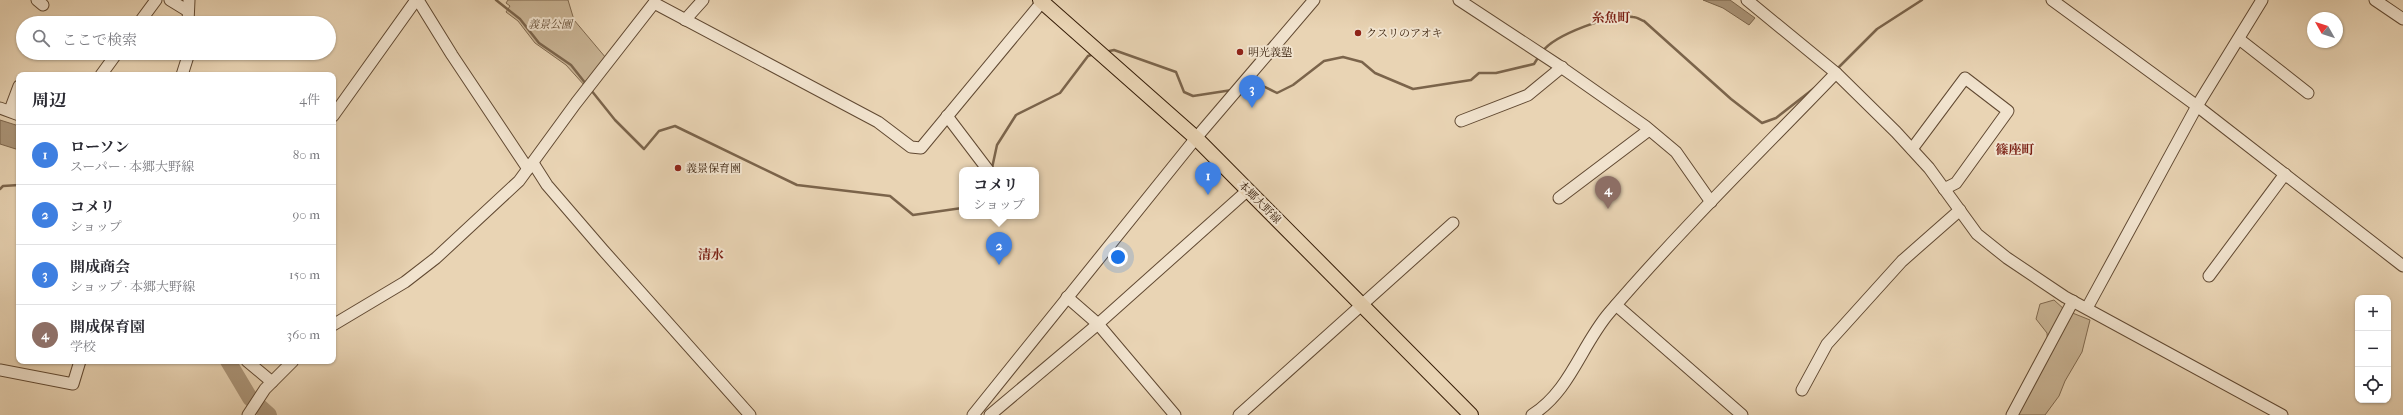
<!DOCTYPE html>
<html lang="ja">
<meta charset="utf-8">
<style>
:root{--surface:#fff;--page:#f2f2f3;--text:#2b2b33;--muted:#7c7c81;--line:#e1e1e2;--accent:#b45309}
body{margin:0;font-family:"IM FELL French Canon","Noto Serif JP",serif;background:var(--page);color:var(--text)}
.controls{position:absolute;right:12px;bottom:12px;display:grid;overflow:hidden;border-radius:8px;box-shadow:0 1px 3px #0004}
.controls button{width:36px;height:36px;display:grid;place-items:center;padding:0;border:0;border-bottom:1px solid var(--line);background:var(--surface);color:var(--text);font:20px sans-serif}
.compass{position:absolute;left:2307px;top:12px;width:36px;height:36px;border-radius:50%;background:var(--surface);box-shadow:0 1px 3px #0004;rotate:309deg}
.you{position:absolute;left:1118px;top:257px;width:14px;height:14px;margin:-10px;border:3px solid #fff;border-radius:50%;background:#1a73e8;box-shadow:0 0 0 6px #1a73e833}
.badge{display:grid;place-items:center;width:26px;height:26px;border-radius:50%;background:var(--accent);color:#fff;font-size:13px;font-weight:700}
.pin{position:absolute;translate:-50% -33px;filter:drop-shadow(0 1px 2px #0008)}
.pin::after{content:'';position:absolute;top:21px;width:14px;height:12px;background:inherit;clip-path:polygon(0 0,100% 0,50% 100%)}
.popup{position:absolute;left:959px;top:167px;width:80px;height:52px;box-sizing:border-box;display:grid;place-content:center;border-radius:8px;background:var(--surface);filter:drop-shadow(0 1px 3px #0005);font-size:13px;white-space:nowrap;color:var(--muted)}
.popup b{font-size:15px;color:var(--text)}
.popup::after{content:'';position:absolute;left:50%;top:100%;margin-left:-8px;border:8px solid transparent;border-top-color:var(--surface)}
.list{margin:0;padding:0;list-style:none}
h2{display:flex;justify-content:space-between;align-items:center;height:52px;margin:0;padding:0 16px;font-size:17px}
h2 small{font-size:13px;font-weight:400;color:var(--muted)}
.list li{display:grid;grid-template-columns:26px 1fr auto;gap:12px;align-items:center;box-sizing:border-box;height:60px;padding:0 16px;border-top:1px solid var(--line)}
.list b{display:block;font-size:15px;white-space:nowrap}
.list p{margin:0;font-size:13px;white-space:nowrap;color:var(--muted)}
.list em{font-size:13px;font-style:normal;color:var(--muted)}
.icon{flex:none;width:22px;height:22px;fill:none;stroke:currentColor;stroke-width:2;stroke-linecap:round;stroke-linejoin:round}
.map{position:relative;flex:none;width:2403px;height:415px;overflow:hidden}
.search{position:absolute;background:var(--surface);box-shadow:0 1px 3px #0004;left:16px;top:16px;width:320px;height:44px;display:flex;align-items:center;gap:10px;box-sizing:border-box;padding:0 14px;border-radius:22px;color:var(--muted);font-size:15px}
.panel{position:absolute;background:var(--surface);box-shadow:0 1px 3px #0004;left:16px;top:72px;width:320px;height:292px;border-radius:8px}
.map>svg:first-child{display:block}
.green{fill:#cab596;stroke:#7f684e}
.water{fill:#ab9579;stroke:#7b644b}
.lines{fill:none;stroke-linecap:round;stroke-linejoin:round}
.stream{stroke:#7b644b;stroke-width:2.5}
.river{stroke:#ab9579;stroke-width:16}
.minor-casing{stroke:#614932;stroke-width:13}
.major-casing{stroke:#341b06;stroke-width:16}
.minor{stroke:#f1e3ce;stroke-width:11}
.major{stroke:#e9d4b4;stroke-width:14}
.poi-dot{fill:#8f2418;stroke:#f1e3ce;stroke-width:1.5}
.labels{text-anchor:middle;stroke-width:4;stroke-linejoin:round;paint-order:stroke}
.park-label{font-size:11px;font-style:italic;fill:#614931;stroke:#f1e3ce}
.poi-label{font-size:11px;fill:#341b06;stroke:#f1e3ce;text-anchor:start}
.street-label{font-size:11px;fill:#341b06;stroke:#f1e3ce}
.quarter-label{font-size:13px;font-weight:bold;fill:#7a1f14;stroke:#f1e3ce}
</style>
<div class="map">
<svg width="2403" height="415" viewBox="0 0 2403 415">
<rect width="100%" height="100%" fill="#e9d4b4"/>
<filter id="stains"><feTurbulence type="fractalNoise" baseFrequency=".005" numOctaves="4"/><feColorMatrix values="0 0 0 0 .2 0 0 0 0 .09 0 0 0 0 .02 0 0 0 .5 -.17"/></filter>
<radialGradient id="worn" r=".72"><stop offset=".6" stop-color="#630" stop-opacity="0"/><stop offset="1" stop-color="#630" stop-opacity=".3"/></radialGradient>
<g class="green">
<path d="M508,0H568L574,20L606,58L585,86L566,65L535,43L518,21L506,12L510,6L506,3Z"/>
<path d="M2054,300L2065,310L2090,320L2082,352L2065,381L2059,396L2045,415H2012L2048,347L2047,333L2036,319L2040,304Z"/>
</g>
<g class="water">
<path d="M1703,0H1730L1755,18L1749,25L1723,8Z"/>
<path d="M0,120L19,126V150L0,144Z"/>
</g>
<g class="lines">
<g class="stream">
<path d="M496,0L520,19L539,43L571,65L586,84"/>
<path d="M1105,52L1114,50L1176,72L1184,92L1193,96L1232,90"/>
<path d="M1542,52C1554,35 1612,13 1633,17C1637,17 1641,20 1644,21L1731,99L1762,123L1776,118L1817,86"/>
<path d="M1836,70L1877,29L1922,0"/>
<path d="M1244,88L1261,85L1277,93L1293,85L1324,61L1343,57L1362,62L1375,73L1413,89L1471,80L1479,73H1496L1534,64L1539,56"/>
<path d="M591,90L615,120L644,149L659,131L675,126L797,185L890,196L913,215L962,208"/>
<path d="M992,168L997,145L1016,115L1060,93L1088,56L1094,54"/>
<path d="M0,189L3,186L19,185"/>
</g>
<path class="river" d="M228,361L250,398L269,415"/>
<g class="minor-casing">
<g id="minor">
<path d="M37,0L43,5"/>
<path d="M170,0L188,11"/>
<path d="M418,0L452,55L528,169"/>
<path d="M1459,0L1558,65L1645,126L1676,152L1711,202"/>
<path d="M1747,0L1836,73L1896,132L1929,168L1977,234L2007,258L2065,297L2282,415"/>
<path d="M2052,0L2197,106L2403,266"/>
<path d="M2375,0L2403,19"/>
<path d="M685,20L703,0"/>
<path d="M139,23L156,0"/>
<path d="M188,23L189,0"/>
<path d="M2239,39L2308,93"/>
<path d="M101,75L117,53"/>
<path d="M182,75L189,53"/>
<path d="M0,108L19,115"/>
<path d="M10,110L19,86"/>
<path d="M333,116L416,0"/>
<path d="M947,116L988,170"/>
<path d="M1461,121L1528,95L1562,67"/>
<path d="M1912,149L1965,78L2008,111L1956,183L1944,189"/>
<path d="M533,163L547,185L603,250L750,415"/>
<path d="M1559,198L1649,130"/>
<path d="M2209,276L2285,174"/>
<path d="M1067,297L1098,324L1175,415"/>
<path d="M1616,305L1742,415"/>
<path d="M2087,308L2197,106L2262,0"/>
<path d="M333,325L405,282L436,258L519,181L576,103L654,3L878,122L911,147L921,148L1042,2"/>
<path d="M247,361L272,382"/>
<path d="M0,370L73,384L80,361"/>
<path d="M1802,390L1827,344L1902,261L1960,210"/>
<path d="M248,415L265,389L293,361"/>
<path d="M973,415L1196,138L1314,0"/>
<path d="M990,415L1098,324L1248,190"/>
<path d="M1239,415L1453,223"/>
<path d="M1532,415C1570,391 1581,346 1609,313C1681,229 1760,152 1836,73"/>
<path d="M2012,415L2073,301"/>
</g>
</g>
<g class="major-casing">
<path id="major" d="M1040,0L1196,138L1471,415"/>
</g>
<use href="#minor" class="minor"/>
<use href="#major" class="major"/>
</g>
<g class="poi-dot">
<circle cx="1358" cy="33" r="4"/>
<circle cx="1240" cy="52" r="4"/>
<circle cx="678" cy="168" r="4"/>
</g>
<g class="labels">
<g class="park-label">
<text x="550" y="28">義景公園</text>
</g>
<g class="poi-label">
<text x="1366" y="37">クスリのアオキ</text>
<text x="1248" y="56">明光義塾</text>
<text x="686" y="172">義景保育園</text>
</g>
<g class="street-label">
<text transform="translate(1260 202) rotate(45)" y="4">本郷大野線</text>
</g>
<g class="quarter-label">
<text x="1611" y="22">糸魚町</text>
<text x="2015" y="154">篠座町</text>
<text x="711" y="259">清水</text>
</g>
</g>
<rect width="100%" height="100%" filter="url(#stains)"/>
<rect width="100%" height="100%" fill="url(#worn)"/>
</svg>
<div class="controls">
<button>+</button>
<button>−</button>
<button><svg class="icon" aria-label="locate" viewBox="0 0 24 24"><circle cx="12" cy="12" r="6"/><path d="M12 2v4M12 18v4M2 12h4M18 12h4"/></svg></button>
</div>
<svg class="compass" viewBox="-18 -18 36 36"><path d="M0-13l5 13h-10z" fill="#e53935"/><path d="M0 13l5-13h-10z" fill="#7c7c81"/></svg>
<div class="you"></div>
<div class="pin badge" style="left:1208px;top:195px;background:#3f7fe0">1</div>
<div class="pin badge" style="left:999px;top:265px;background:#3f7fe0">2</div>
<div class="popup"><b>コメリ</b>ショップ</div>
<div class="pin badge" style="left:1252px;top:108px;background:#3f7fe0">3</div>
<div class="pin badge" style="left:1608px;top:209px;background:#8d6e63">4</div>
<div class="search"><svg class="icon" aria-label="search" viewBox="0 0 24 24"><circle cx="10" cy="10" r="6"/><path d="M15 15l6 6"/></svg>ここで検索</div>
<section class="panel">
<h2>周辺<small>4件</small></h2>
<ul class="list">
<li><span class="badge" style="background:#3f7fe0">1</span><div><b>ローソン</b><p>スーパー · 本郷大野線</p></div><em>80 m</em></li>
<li><span class="badge" style="background:#3f7fe0">2</span><div><b>コメリ</b><p>ショップ</p></div><em>90 m</em></li>
<li><span class="badge" style="background:#3f7fe0">3</span><div><b>開成商会</b><p>ショップ · 本郷大野線</p></div><em>150 m</em></li>
<li><span class="badge" style="background:#8d6e63">4</span><div><b>開成保育園</b><p>学校</p></div><em>360 m</em></li>
</ul>
</section>
</div>
